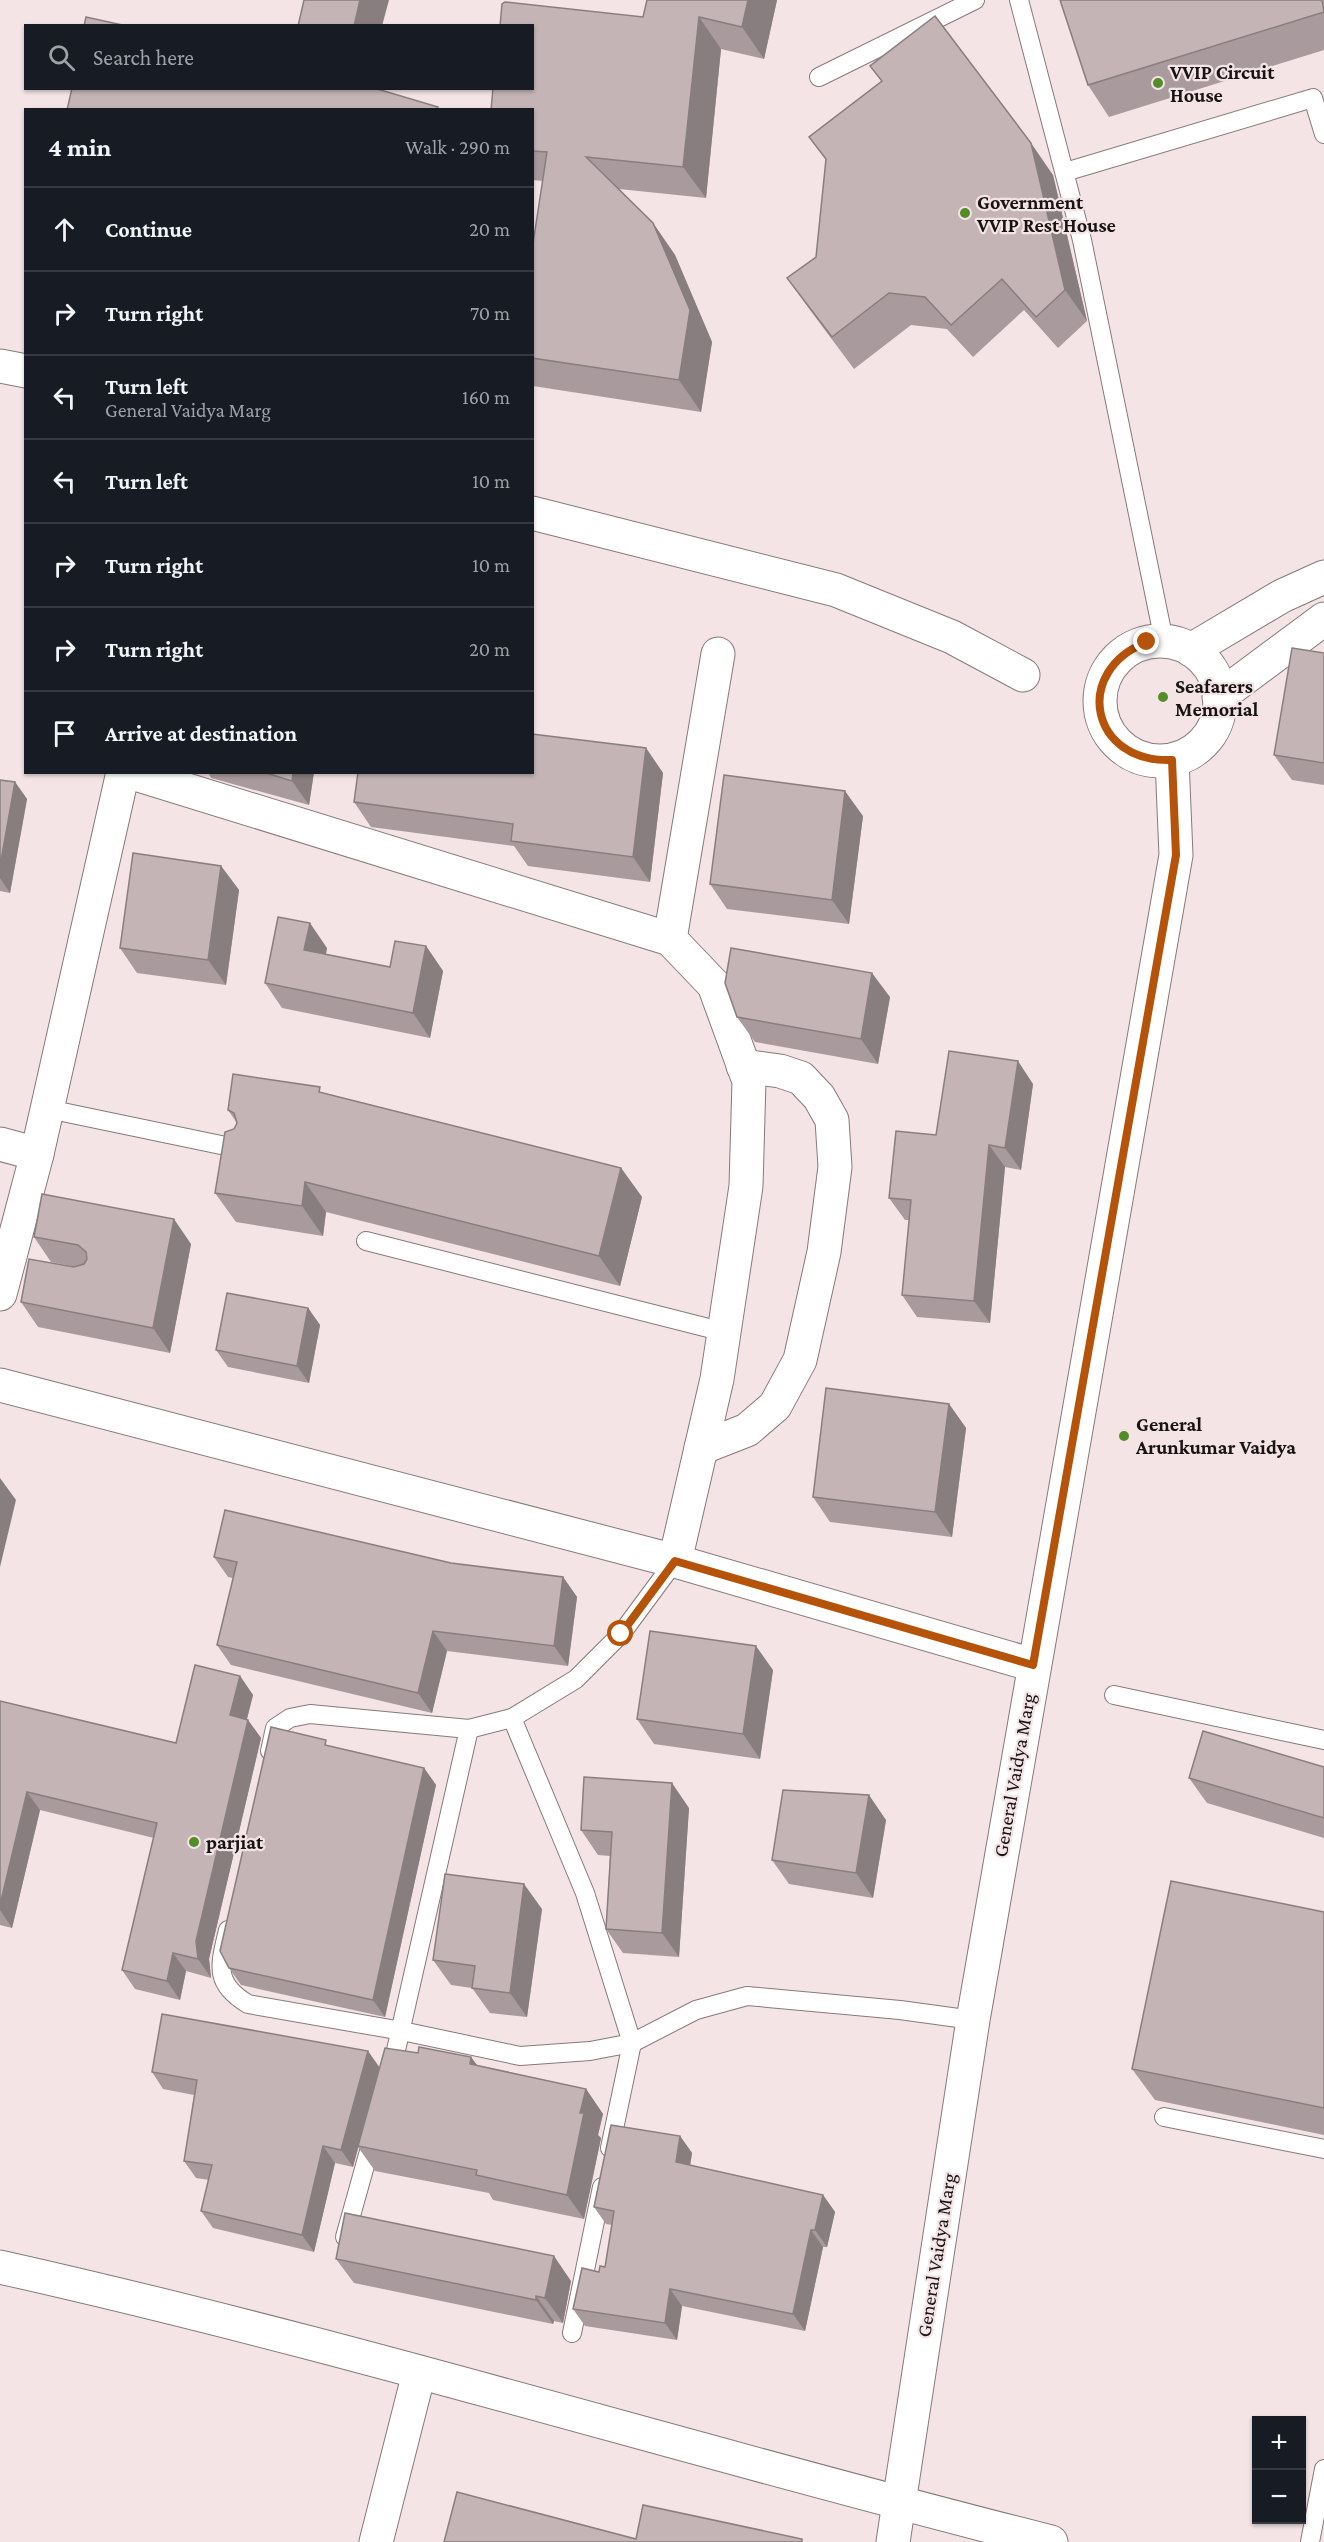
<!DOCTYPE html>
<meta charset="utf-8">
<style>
:root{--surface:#171b24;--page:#242831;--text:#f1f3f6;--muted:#9ea1a6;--line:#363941}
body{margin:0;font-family:"Crimson Pro",serif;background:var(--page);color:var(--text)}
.controls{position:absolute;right:18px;bottom:18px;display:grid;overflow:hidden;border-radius:0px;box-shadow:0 2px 4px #0004}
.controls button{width:54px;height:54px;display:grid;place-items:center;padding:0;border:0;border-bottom:2px solid var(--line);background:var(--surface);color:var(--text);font:30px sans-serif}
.stop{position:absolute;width:18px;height:18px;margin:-14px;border:4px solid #b45309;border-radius:50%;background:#fff}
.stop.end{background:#b45309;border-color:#fff;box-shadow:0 2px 6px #0008}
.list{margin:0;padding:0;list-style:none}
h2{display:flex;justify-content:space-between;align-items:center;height:78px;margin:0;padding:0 24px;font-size:26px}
h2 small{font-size:20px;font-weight:400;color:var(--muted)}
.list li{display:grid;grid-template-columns:39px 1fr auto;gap:18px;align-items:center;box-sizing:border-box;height:84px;padding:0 24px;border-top:2px solid var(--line)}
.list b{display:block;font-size:22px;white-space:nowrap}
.list p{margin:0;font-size:20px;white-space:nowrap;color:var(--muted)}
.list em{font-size:20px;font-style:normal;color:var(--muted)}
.icon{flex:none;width:33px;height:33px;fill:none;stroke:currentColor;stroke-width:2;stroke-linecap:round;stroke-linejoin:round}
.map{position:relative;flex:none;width:1324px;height:2542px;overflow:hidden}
.search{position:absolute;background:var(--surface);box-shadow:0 2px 4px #0004;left:24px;top:24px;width:510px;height:66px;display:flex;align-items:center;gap:15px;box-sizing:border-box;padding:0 21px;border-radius:0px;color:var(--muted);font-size:22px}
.panel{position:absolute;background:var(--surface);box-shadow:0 2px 4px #0004;left:24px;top:108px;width:510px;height:666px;border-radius:0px}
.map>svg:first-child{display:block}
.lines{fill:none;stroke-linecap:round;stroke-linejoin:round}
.service-casing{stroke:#88797b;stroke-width:20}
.minor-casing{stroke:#88797b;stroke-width:35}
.tertiary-casing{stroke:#88797b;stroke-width:35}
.service{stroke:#fff;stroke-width:18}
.minor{stroke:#fff;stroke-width:33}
.tertiary{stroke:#fff;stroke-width:33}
.wall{fill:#a99b9d}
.shaded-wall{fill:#897e7f}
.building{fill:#c4b4b6;stroke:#897e7f;stroke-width:1.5}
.route{stroke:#b45309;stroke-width:8}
.poi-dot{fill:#548c28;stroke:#f4e4e5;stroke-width:2}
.labels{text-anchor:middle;stroke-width:4.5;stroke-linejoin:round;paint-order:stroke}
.poi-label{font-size:20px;font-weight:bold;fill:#191414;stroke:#f4e4e5;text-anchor:start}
.street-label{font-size:20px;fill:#191414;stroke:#f4e4e5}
</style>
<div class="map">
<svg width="1324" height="2542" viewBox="0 0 1324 2542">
<rect width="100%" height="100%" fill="#f4e4e5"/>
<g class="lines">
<g class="service-casing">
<g id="service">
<path d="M1019,0L1082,240L1164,641"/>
<path d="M819,77L975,0"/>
<path d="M1065,172L1313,98L1324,134"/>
<path d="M48,1109L245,1150"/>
<path d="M366,1241L724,1332"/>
<path d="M1114,1695L1324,1740"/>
<path d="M512,1718L585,1893L632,2043L610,2148"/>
<path d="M270,1751L275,1728L290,1718L310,1714L469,1729L512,1718L576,1679L621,1634L675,1561"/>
<path d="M228,1930C220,1965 213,1983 248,2004L402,2031L520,2056L590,2051L632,2043L696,2010L747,1996L900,2010L973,2020"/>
<path d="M391,2072L469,1729"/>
<path d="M1164,2117L1324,2149"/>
<path d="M345,2237L373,2137"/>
<path d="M572,2333L602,2187"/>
<path d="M1310,2542L1324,2469"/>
</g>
</g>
<g class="minor-casing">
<g id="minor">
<path d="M0,366L26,371"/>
<path d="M532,513L836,590L952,637L1023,675"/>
<path d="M129,772L670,939L714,985L749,1081L746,1186L717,1379L675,1561"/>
<path d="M670,939L718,654"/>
<path d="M0,1144L37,1154"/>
<path d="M0,1294L37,1154L123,772"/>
<path d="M0,1385L675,1561L1033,1665"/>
<path d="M701,1448L747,1430L775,1406L800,1360L824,1252L835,1167L832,1120L819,1097L801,1078L780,1071L743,1066"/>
<path d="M0,2267C353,2346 700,2454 1051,2542"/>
<path d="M376,2542L419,2373"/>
</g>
</g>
<g class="tertiary-casing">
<g id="tertiary">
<circle cx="1160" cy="701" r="60"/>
<path d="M1191,650L1282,596L1324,577"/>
<path d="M1219,697L1324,619"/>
<path d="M893,2542L973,2020L1176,855L1172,760"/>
</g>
</g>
<use href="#service" class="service"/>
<use href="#minor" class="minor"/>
<use href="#tertiary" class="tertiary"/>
</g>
<g class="wall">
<path d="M647,0H777L764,59L721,49L706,198L619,189L653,223L675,255L712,342L701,412L533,386L532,385V250L543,181L532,180V110L643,17Z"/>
<path d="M1324,0V50L1109,117L1088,85Z"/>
<path d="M870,66L1053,175L1087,321L1058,348L1024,310L973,357L947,329L911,325L854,369L810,310L787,278L816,257L826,160L809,137L882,82Z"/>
<path d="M1324,653V785L1292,780L1274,755Z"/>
<path d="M646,748L663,773L650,882L528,866L514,846L371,827L354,802Z"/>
<path d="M208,772H314L309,805L211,778Z"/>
<path d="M0,780L15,782L27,799L10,893L0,891Z"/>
<path d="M863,816L849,924L727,909L710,884Z"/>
<path d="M221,866L239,890L226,985L137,973L120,948Z"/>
<path d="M426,946L443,971L430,1038L282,1008L265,983L327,948L326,954L390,967Z"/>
<path d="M890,997L878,1064L755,1042L737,1017Z"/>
<path d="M1033,1084L1021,1170L1005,1167L990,1323L917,1317L902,1295L909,1220H905L889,1198L936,1135Z"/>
<path d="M324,1093L621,1168L642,1197L620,1286L326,1212L323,1236L236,1222L215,1193L237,1123L228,1110Z"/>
<path d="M34,1237L191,1244L170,1353L38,1327L21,1302L77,1267L51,1262Z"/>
<path d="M308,1308L320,1325L309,1383L228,1367L216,1350Z"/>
<path d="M949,1404L966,1428L952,1537L830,1522L813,1497Z"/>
<path d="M214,1557L451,1563L563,1577L577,1597L568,1666L447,1651L432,1713L231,1665L217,1645L233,1578L228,1577Z"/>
<path d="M773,1670L760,1759L654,1744L637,1719Z"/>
<path d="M240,1676L253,1695L247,1719L261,1738L209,1959L211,1978L186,1971L180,2000L135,1989L122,1970L154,1838L40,1810L12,1928L0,1925V1701L176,1743Z"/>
<path d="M331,1746L424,1768L436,1785L385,2017L241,1985L229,1968Z"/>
<path d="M1324,1767V1838L1207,1803L1189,1778Z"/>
<path d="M689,1808L679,1957L623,1953L606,1929L610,1856L598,1855L581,1830Z"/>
<path d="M886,1820L873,1898L789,1884L772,1860Z"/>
<path d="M542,1909L527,2017L490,2013L472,1988L451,1985L433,1960Z"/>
<path d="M1324,1912V2135L1155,2100L1132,2069Z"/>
<path d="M418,2053L471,2057L477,2065L586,2089L603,2114L598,2135L601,2138L584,2219L493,2200L489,2193L375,2171L358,2147L353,2167L335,2163L314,2252L213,2228L201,2211L209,2180L196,2178L184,2161L194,2095L163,2089L152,2072L380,2067Z"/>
<path d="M680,2136L692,2153L690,2165L823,2195L835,2212L827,2247H823L805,2331L682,2306L677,2340L585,2326L573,2309L599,2272L605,2267L612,2225L606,2224L594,2207Z"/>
<path d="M336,2259L571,2281L563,2323L554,2321L553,2324L354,2283Z"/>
</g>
<g class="shaded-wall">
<path d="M360,0H389L382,26H354Z"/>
<path d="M748,0H777L764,59L742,27Z"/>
<path d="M699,17L721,49L706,198L683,167Z"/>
<path d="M1031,143L1053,175L1087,321L1065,290Z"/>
<path d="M653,223L675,255L712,342L701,412L679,380Z"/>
<path d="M646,748L663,773L650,882L633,857Z"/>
<path d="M293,772H314L309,805L292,781Z"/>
<path d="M15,782L27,799L10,893L0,878V866Z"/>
<path d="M845,791L863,816L849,924L832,900Z"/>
<path d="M221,866L239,890L226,985L208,960Z"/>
<path d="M310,923L327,948L322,975L304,950Z"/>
<path d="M426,946L443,971L430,1038L413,1013Z"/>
<path d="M872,973L890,997L878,1064L861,1039Z"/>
<path d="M1018,1061L1033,1084L1021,1170L1005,1148Z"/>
<path d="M989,1145L1005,1167L990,1323L974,1301Z"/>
<path d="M621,1168L642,1197L620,1286L599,1256Z"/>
<path d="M305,1182L326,1212L323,1236L302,1206Z"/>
<path d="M174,1219L191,1244L170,1353L153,1328Z"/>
<path d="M308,1308L320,1325L309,1383L297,1366Z"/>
<path d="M949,1404L966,1428L952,1537L935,1512Z"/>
<path d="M0,1478L16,1500L0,1567Z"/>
<path d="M563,1577L577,1597L568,1666L554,1646Z"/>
<path d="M433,1631L447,1651L432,1713L418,1693Z"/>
<path d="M756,1646L773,1670L760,1759L743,1734Z"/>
<path d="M240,1676L253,1695L243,1734L230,1715Z"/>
<path d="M248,1720L261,1738L209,1959L211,1978L198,1959L196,1941Z"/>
<path d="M424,1768L436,1785L385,2017L373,2000Z"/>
<path d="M672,1783L689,1808L679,1957L662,1933Z"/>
<path d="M27,1792L40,1810L12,1928L0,1910V1905Z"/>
<path d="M869,1795L886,1820L873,1898L856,1873Z"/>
<path d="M524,1884L542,1909L527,2017L510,1993Z"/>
<path d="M173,1953L186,1971L180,2000L167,1981Z"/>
<path d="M368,2051L380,2068L353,2167L341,2150Z"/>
<path d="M471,2057L489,2082L470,2064Z"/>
<path d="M586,2089L603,2114L598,2135L601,2138L584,2219L567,2195L580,2113Z"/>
<path d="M680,2136L692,2153L688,2179L676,2162Z"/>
<path d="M323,2146L335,2163L314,2252L302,2235Z"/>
<path d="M823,2195L835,2212L827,2247L815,2230Z"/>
<path d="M811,2230L823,2247L805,2331L793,2314Z"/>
<path d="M554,2256L571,2281L563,2323L545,2298Z"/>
<path d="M670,2289L682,2306L677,2340L665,2323Z"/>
<path d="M536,2296L554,2321L553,2324L536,2300Z"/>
</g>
<g class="building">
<path d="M304,0H360L354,26H298Z"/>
<path d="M647,0H748L742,27L699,17L683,167L586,157L653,223L690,310L679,380L532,358V250L547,152L532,151V110H491L493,88H532V26H500L502,4L505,2L643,17Z"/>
<path d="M1060,0H1322L1324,12L1088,85Z"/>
<path d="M935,16L1031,143L1065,290L1036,317L1002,279L951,325L925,297L889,293L832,337L787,278L816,257L826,159L809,137L882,81L870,66Z"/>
<path d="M86,17L127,26H84Z"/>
<path d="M72,88H374L438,107L437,110H67Z"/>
<path d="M1292,648L1324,653V763L1274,755Z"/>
<path d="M532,734L646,748L633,857L511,841L513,824L354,802L358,772H532Z"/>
<path d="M263,772H293L292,781Z"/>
<path d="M724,775L845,791L832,900L710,884Z"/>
<path d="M0,780L15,782L0,866Z"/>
<path d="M133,853L221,866L208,960L120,948Z"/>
<path d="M278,917L310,923L304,950L390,967L395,941L426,946L413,1013L265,983Z"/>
<path d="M731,948L872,973L861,1039L737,1017L725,983Z"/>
<path d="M949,1051L1018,1061L1005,1148L989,1145L974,1301L902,1295L911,1200L889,1198L896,1131L936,1135Z"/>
<path d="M233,1074L320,1087L319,1092L621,1168L599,1256L305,1182L302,1206L215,1193L225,1132L234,1129L237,1123L234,1113L228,1110Z"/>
<path d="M42,1194L174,1219L153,1328L21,1302L29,1259L74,1267L84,1264L87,1259L86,1252L78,1245L34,1237Z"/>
<path d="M227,1293L308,1308L297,1366L216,1350Z"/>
<path d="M826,1388L949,1404L935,1512L813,1497Z"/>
<path d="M225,1510L451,1563L563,1577L554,1646L433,1631L418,1693L217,1645L237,1562L214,1557Z"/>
<path d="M650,1631L756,1646L743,1734L637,1719Z"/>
<path d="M195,1665L240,1676L230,1715L248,1720L196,1941L198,1959L173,1953L167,1981L122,1970L157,1823L27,1792L0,1905V1701L176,1743Z"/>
<path d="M271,1727L326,1740L325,1745L424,1768L373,2000L229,1968L220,1951Z"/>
<path d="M1203,1731L1324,1767V1818L1189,1778Z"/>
<path d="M584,1777L672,1783L662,1933L606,1929L612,1832L581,1830Z"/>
<path d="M783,1790L869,1795L856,1873L772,1860Z"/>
<path d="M445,1874L524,1884L510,1993L472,1988L475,1966L433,1960Z"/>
<path d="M1171,1881L1324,1912V2108L1132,2069Z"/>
<path d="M162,2014L368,2051L341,2150L323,2146L302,2235L201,2211L212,2165L184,2161L197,2080L152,2072Z"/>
<path d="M419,2047L471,2057L470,2064L586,2089L580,2113H584L567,2195L476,2175L477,2170L358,2146L385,2048L418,2053Z"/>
<path d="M611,2125L680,2136L676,2162L823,2195L815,2230H811L793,2314L670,2289L665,2323L573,2309L582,2268L599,2272L600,2266L605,2267L614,2211L594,2207Z"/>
<path d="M345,2213L554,2256L545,2298L536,2296V2300L336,2259Z"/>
<path d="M457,2492L636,2539L643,2505L802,2539V2542H444Z"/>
</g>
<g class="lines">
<path class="route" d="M621,1634L675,1561L1033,1665L1176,855L1172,760C1090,763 1072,671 1147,642"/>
</g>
<g class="poi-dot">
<circle cx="1158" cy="83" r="6"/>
<circle cx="965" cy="213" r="6"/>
<circle cx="1163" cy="697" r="6"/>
<circle cx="1124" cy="1436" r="6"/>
<circle cx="194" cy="1842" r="6"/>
</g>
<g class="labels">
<g class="poi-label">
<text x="1170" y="79">VVIP Circuit<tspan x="1170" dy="23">House</tspan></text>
<text x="977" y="209">Government<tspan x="977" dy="23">VVIP Rest House</tspan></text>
<text x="1175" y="693">Seafarers<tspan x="1175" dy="23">Memorial</tspan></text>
<text x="1136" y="1431">General<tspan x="1136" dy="23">Arunkumar Vaidya</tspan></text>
<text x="206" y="1849">parjiat</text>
</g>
<g class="street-label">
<text transform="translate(1014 1775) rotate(-80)" y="7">General Vaidya Marg</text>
<text transform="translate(936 2255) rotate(-81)" y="7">General Vaidya Marg</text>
</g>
</g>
</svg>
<div class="controls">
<button>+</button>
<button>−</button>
</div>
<div class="stop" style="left:621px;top:1634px"></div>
<div class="stop end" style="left:1147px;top:642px"></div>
<div class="search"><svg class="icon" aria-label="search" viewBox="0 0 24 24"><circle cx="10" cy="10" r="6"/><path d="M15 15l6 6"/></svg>Search here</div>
<section class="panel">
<h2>4 min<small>Walk · 290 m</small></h2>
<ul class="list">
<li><svg class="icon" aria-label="ahead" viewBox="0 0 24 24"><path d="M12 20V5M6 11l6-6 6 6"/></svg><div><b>Continue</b></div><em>20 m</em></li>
<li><svg class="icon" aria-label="right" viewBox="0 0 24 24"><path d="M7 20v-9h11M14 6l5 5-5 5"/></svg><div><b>Turn right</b></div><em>70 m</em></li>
<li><svg class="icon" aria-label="left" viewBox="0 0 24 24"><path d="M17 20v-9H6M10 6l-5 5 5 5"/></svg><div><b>Turn left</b><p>General Vaidya Marg</p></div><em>160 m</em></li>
<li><svg class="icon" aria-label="left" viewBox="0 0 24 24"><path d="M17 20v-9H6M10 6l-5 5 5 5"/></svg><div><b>Turn left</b></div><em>10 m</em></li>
<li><svg class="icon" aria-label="right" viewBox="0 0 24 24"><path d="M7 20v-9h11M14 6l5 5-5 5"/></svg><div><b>Turn right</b></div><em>10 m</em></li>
<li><svg class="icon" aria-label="right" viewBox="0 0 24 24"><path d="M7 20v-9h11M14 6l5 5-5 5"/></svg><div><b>Turn right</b></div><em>20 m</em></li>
<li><svg class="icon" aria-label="arrive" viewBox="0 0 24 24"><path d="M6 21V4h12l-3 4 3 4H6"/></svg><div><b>Arrive at destination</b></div></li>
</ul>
</section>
</div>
